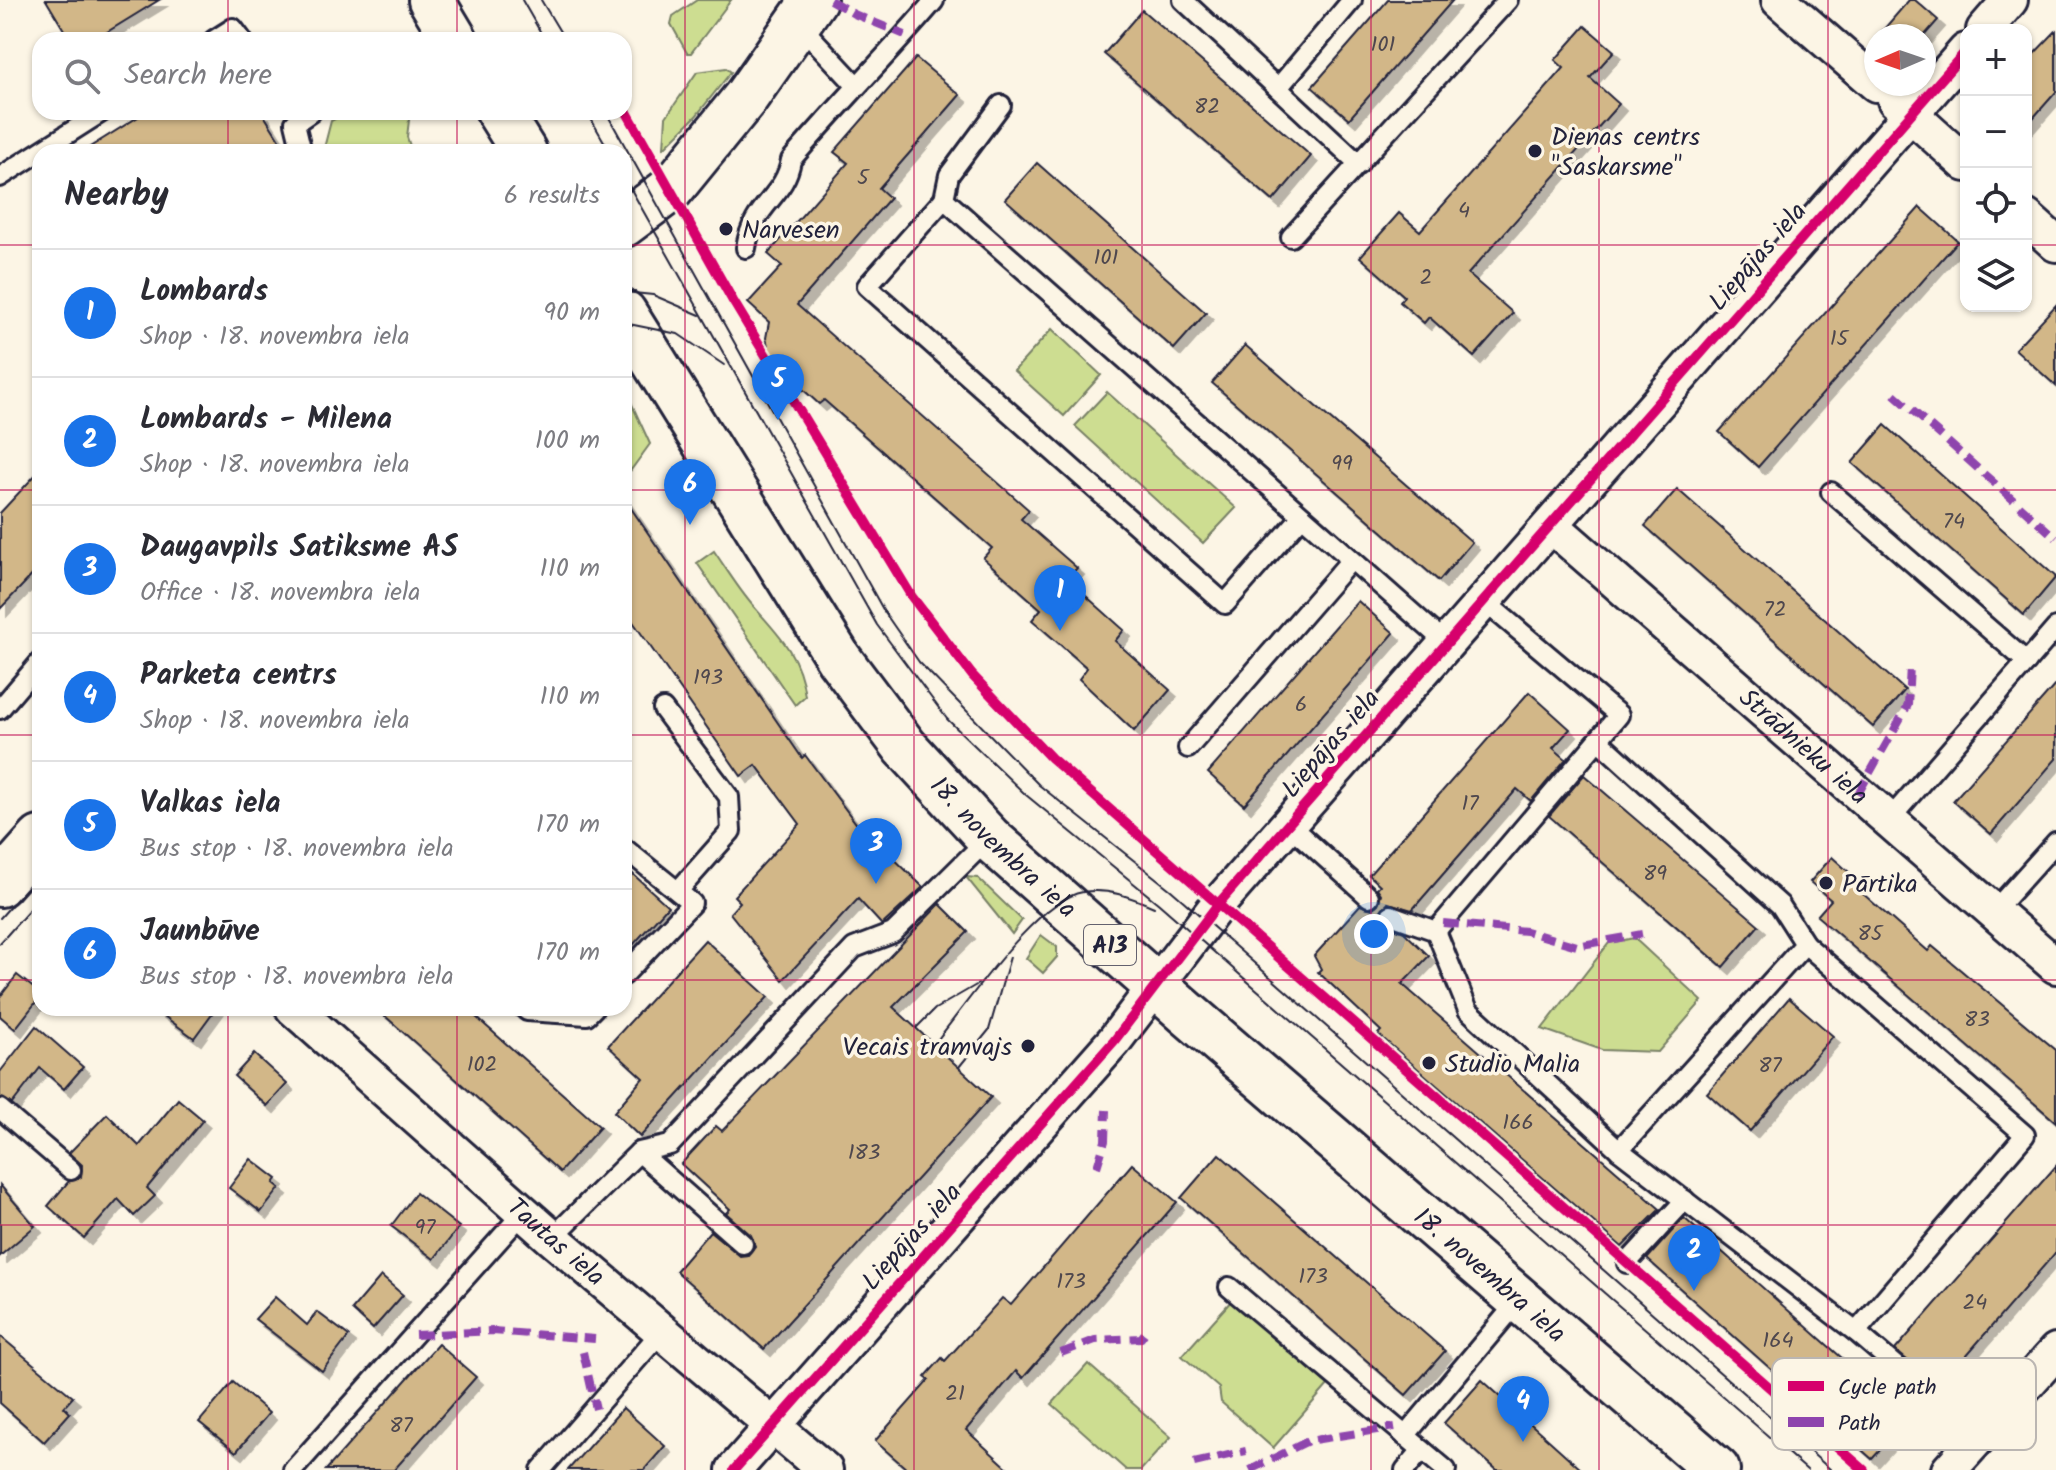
<!DOCTYPE html>
<meta charset="utf-8">
<style>
:root{--surface:#fff;--page:#f2f2f3;--text:#2b2b33;--muted:#7c7c81;--line:#e1e1e2;--accent:#1a73e8}
body{margin:0;font-family:Kalam,sans-serif;background:var(--page);color:var(--text)}
.controls{position:absolute;right:24px;top:24px;display:grid;overflow:hidden;border-radius:16px;box-shadow:0 2px 6px #0004}
.controls button{width:72px;height:72px;display:grid;place-items:center;padding:0;border:0;border-bottom:2px solid var(--line);background:var(--surface);color:var(--text);font:40px sans-serif}
.compass{position:absolute;left:1864px;top:24px;width:72px;height:72px;border-radius:50%;background:var(--surface);box-shadow:0 2px 6px #0004;rotate:268deg}
.you{position:absolute;left:1374px;top:934px;width:28px;height:28px;margin:-20px;border:6px solid #fff;border-radius:50%;background:#1a73e8;box-shadow:0 0 0 12px #1a73e833}
.badge{display:grid;place-items:center;width:52px;height:52px;border-radius:50%;background:var(--accent);color:#fff;font-size:26px;font-weight:700}
.pin{position:absolute;translate:-50% -66px;filter:drop-shadow(0 2px 4px #0008)}
.pin::after{content:'';position:absolute;top:42px;width:28px;height:24px;background:inherit;clip-path:polygon(0 0,100% 0,50% 100%)}
.list{margin:0;padding:0;list-style:none}
h2{display:flex;justify-content:space-between;align-items:center;height:104px;margin:0;padding:0 32px;font-size:34px}
h2 small{font-size:26px;font-weight:400;color:var(--muted)}
.list li{display:grid;grid-template-columns:52px 1fr auto;gap:24px;align-items:center;box-sizing:border-box;height:128px;padding:0 32px;border-top:2px solid var(--line)}
.list b{display:block;font-size:30px;white-space:nowrap}
.list p{margin:0;font-size:26px;white-space:nowrap;color:var(--muted)}
.list em{font-size:26px;font-style:normal;color:var(--muted)}
.icon{flex:none;width:44px;height:44px;fill:none;stroke:currentColor;stroke-width:2;stroke-linecap:round;stroke-linejoin:round}
.map{position:relative;flex:none;width:2056px;height:1470px;overflow:hidden}
.search{position:absolute;background:var(--surface);box-shadow:0 2px 6px #0004;left:32px;top:32px;width:600px;height:88px;display:flex;align-items:center;gap:20px;box-sizing:border-box;padding:0 28px;border-radius:24px;color:var(--muted);font-size:30px}
.panel{position:absolute;background:var(--surface);box-shadow:0 2px 6px #0004;left:32px;top:144px;width:600px;height:872px;border-radius:24px}
.map>svg:first-child{display:block}
.green{fill:#cddd91;stroke:#788066;stroke-width:2}
.building{fill:#d2b788;stroke:#22223b;stroke-width:2;filter:url(#shadow)}
.lines{fill:none;stroke-linecap:round;stroke-linejoin:round}
.service-casing{stroke:#22223b;stroke-width:24}
.minor-casing{stroke:#22223b;stroke-width:40}
.tertiary-casing{stroke:#22223b;stroke-width:50}
.primary-casing{stroke:#22223b;stroke-width:50}
.service{stroke:#fcf5e5;stroke-width:18}
.minor{stroke:#fcf5e5;stroke-width:34}
.tertiary{stroke:#fcf5e5;stroke-width:44}
.primary{stroke:#fcf5e5;stroke-width:44}
.tram{stroke:#22223b;stroke-width:2}
.quiet{stroke:#8e44ad;stroke-width:8;stroke-dasharray:16 8;stroke-linecap:butt}
.cycleway-casing{stroke:#fcf5e5;stroke-width:15}
.cycleway{stroke:#d6006c;stroke-width:10}
.grid{fill:none;stroke:#c2185b;stroke-width:2;stroke-opacity:0.55}
.poi-dot{fill:#22223b;stroke:#fcf5e5;stroke-width:3}
.labels{text-anchor:middle;stroke-width:7;stroke-linejoin:round;paint-order:stroke}
.number-label{font-size:22px;fill:#4e474e}
.shield{fill:#fcf5e5;stroke:#63616e;stroke-width:2}
.shield-label{font-size:24px;font-weight:bold;fill:#22223b}
.poi-label{font-size:26px;fill:#22223b;stroke:#fcf5e5;text-anchor:start}
.street-label{font-size:26px;fill:#22223b;stroke:#fcf5e5}
.key{fill:#fcf5e5;stroke:#bbb6b2;stroke-width:2}
.key-label{font-size:22px;fill:#22223b}
</style>
<div class="map">
<svg width="2056" height="1470" viewBox="0 0 2056 1470">
<defs>
<filter id="shadow"><feDropShadow dx="7" dy="7" stdDeviation="0" flood-color="#0004"/></filter>
</defs>
<rect width="100%" height="100%" fill="#fcf5e5"/>
<filter id="ink" filterUnits="userSpaceOnUse"><feTurbulence type="fractalNoise" baseFrequency=".0125" numOctaves="2"/><feDisplacementMap in="SourceGraphic" scale="16" xChannelSelector="R" yChannelSelector="G"/><feConvolveMatrix kernelMatrix="1 2 1 2 8 2 1 2 1" color-interpolation-filters="sRGB"/></filter>
<g filter="url(#ink)">
<g class="green">
<path d="M697,0H731L691,53H687L671,24L673,16Z"/>
<path d="M726,68L731,72L696,116L664,148L666,117L697,72Z"/>
<path d="M348,112H410L407,137L412,152H323L331,121Z"/>
<path d="M1052,329L1101,375L1064,416L1014,371Z"/>
<path d="M624,387L650,444L631,470L624,460Z"/>
<path d="M1107,392L1236,508L1203,543L1075,426Z"/>
<path d="M714,551C727,570 739,590 754,607C780,636 800,656 805,696L795,705L697,563Z"/>
<path d="M966,877L978,878L1022,920L1012,934Z"/>
<path d="M1041,935L1057,947V957L1043,973L1026,958Z"/>
<path d="M1634,938L1702,1001L1658,1052L1602,1050L1542,1029L1609,943Z"/>
<path d="M1232,1300L1328,1385L1273,1448L1221,1402L1219,1388L1182,1356Z"/>
<path d="M1088,1364L1171,1437L1141,1470H1126L1052,1404Z"/>
</g>
<g class="building">
<path d="M46,0H159L94,40H70Z"/>
<path d="M1388,0H1453L1349,119L1312,87Z"/>
<path d="M1909,0H1915L1938,20L1924,36H1878Z"/>
<path d="M1142,10L1311,156L1273,201L1104,54Z"/>
<path d="M1585,26L1614,51L1590,78L1619,104L1468,274L1513,313L1474,357L1429,317L1424,323L1400,302L1404,296L1360,257L1399,213L1420,231L1564,68L1555,60Z"/>
<path d="M2056,31V92L2026,126V62Z"/>
<path d="M916,58L960,95L879,188L890,198L797,305L1029,510L1021,519L1077,568L1067,579L1124,630L1115,641L1170,690L1134,731L1079,679L1087,668L1032,620L1041,609L983,558L992,548L824,400L819,404L796,383L804,374L770,353L766,338L769,322L748,303L782,266L768,254L848,163L834,152Z"/>
<path d="M146,112H262L287,152H82Z"/>
<path d="M1037,163L1206,313L1174,349L1005,199Z"/>
<path d="M1920,207L1958,241L1758,467L1719,432Z"/>
<path d="M2056,305V386L2015,349Z"/>
<path d="M1245,345L1472,542L1439,581L1212,383Z"/>
<path d="M1885,425L2056,577L2024,615L1852,463Z"/>
<path d="M40,470V567L0,609V513Z"/>
<path d="M1677,489L1905,690L1873,727L1645,526Z"/>
<path d="M624,498L802,758L805,755L870,842L874,839L923,887L882,925L858,899L783,980L730,913L740,902L734,896L800,824L756,765L741,776L624,609Z"/>
<path d="M1358,601L1394,633L1244,805L1208,773Z"/>
<path d="M2056,684V759L1991,834L1953,801Z"/>
<path d="M1529,692L1570,729L1553,748L1566,759L1531,801L1517,789L1412,910L1388,903L1379,916L1382,923L1404,932L1429,956L1402,984L1660,1209L1622,1247L1378,1034L1381,1031L1318,972L1321,969L1314,956L1360,905L1372,909L1378,904L1381,894L1377,888L1380,885L1369,875Z"/>
<path d="M1584,775L1759,925L1723,967L1549,816Z"/>
<path d="M1832,857L1850,873L1845,878L1928,951L1932,946L2056,1050V1122L1817,916L1831,900L1810,882Z"/>
<path d="M624,866L668,906L624,955Z"/>
<path d="M940,904L968,932L893,1007L991,1097L764,1349L676,1271L710,1231L740,1256L748,1255L755,1246L751,1235L726,1213L730,1209L681,1164L716,1126L722,1131Z"/>
<path d="M705,940L768,997L640,1137L614,1112L643,1078L608,1046Z"/>
<path d="M17,975L40,993V997L15,1029L0,1016V997Z"/>
<path d="M1789,998L1833,1036L1750,1131L1707,1093Z"/>
<path d="M153,1008H216L194,1038Z"/>
<path d="M376,1008H466L600,1127L560,1172Z"/>
<path d="M36,1026L83,1067L64,1089L40,1068L12,1104L0,1097V1072Z"/>
<path d="M254,1054L287,1084L267,1106L234,1076Z"/>
<path d="M178,1099L203,1120L147,1188L155,1196L134,1216L118,1199L84,1238L48,1206L68,1182L81,1177L82,1165L69,1153L107,1114L139,1146Z"/>
<path d="M1219,1154L1445,1351L1406,1395L1181,1198Z"/>
<path d="M251,1159L277,1179L274,1183L280,1188L261,1212L229,1188Z"/>
<path d="M1132,1164L1177,1202L1023,1378L1016,1371L966,1430L1010,1470H908L875,1441L929,1380L925,1377L942,1358L945,1361L1002,1298L1011,1305Z"/>
<path d="M2056,1166V1252L1939,1387L1895,1350Z"/>
<path d="M0,1185L35,1226L0,1256Z"/>
<path d="M416,1193L459,1227L434,1259L391,1226Z"/>
<path d="M1684,1218L1868,1381L1879,1368L1922,1404L1872,1459L1647,1259Z"/>
<path d="M381,1276L403,1295L373,1329L352,1310Z"/>
<path d="M275,1297L307,1325L317,1312L349,1336L322,1371L255,1319Z"/>
<path d="M0,1336L73,1397L64,1407L70,1413L44,1442L0,1403Z"/>
<path d="M438,1344L476,1377L394,1470H326Z"/>
<path d="M1482,1380L1582,1470H1497L1444,1423Z"/>
<path d="M233,1382L269,1413L236,1452L199,1422Z"/>
<path d="M623,1408L665,1446L644,1470H568Z"/>
</g>
<g class="lines">
<g class="service-casing">
<g id="service">
<path d="M1183,0L1359,164"/>
<path d="M798,23L856,85"/>
<path d="M214,40L233,28L242,40"/>
<path d="M1278,88L1352,0"/>
<path d="M1001,105L949,175L944,199L1446,643"/>
<path d="M302,152L295,123L311,112"/>
<path d="M0,177L102,112"/>
<path d="M944,199L867,286L1225,604L1302,516"/>
<path d="M1291,237L1508,0"/>
<path d="M746,248C752,205 785,197 791,160C838,105 887,56 934,1"/>
<path d="M1831,492L2027,662"/>
<path d="M1484,601L1619,715L1598,740L1780,905L1805,944L2025,1135L1856,1332"/>
<path d="M0,709L40,662"/>
<path d="M663,709L729,797L731,831L678,891"/>
<path d="M1188,748L1351,560"/>
<path d="M1889,820L2056,628"/>
<path d="M1288,824L1369,897"/>
<path d="M624,848L692,903L624,975"/>
<path d="M1993,912L2056,842"/>
<path d="M1391,915L1436,931L1468,1010L1619,1150L1856,1332L1978,1436"/>
<path d="M1436,931L1598,740"/>
<path d="M524,1008L527,1011L587,1015L594,1008"/>
<path d="M0,1109L71,1170"/>
<path d="M1619,1150L1805,944"/>
<path d="M639,1152L743,1244"/>
<path d="M552,1238L639,1152L670,1145L854,948L893,933L989,838"/>
<path d="M1627,1263L1685,1200"/>
<path d="M1229,1287L1446,1470"/>
<path d="M1405,1436L1520,1299"/>
<path d="M293,1470L523,1213"/>
<path d="M541,1470L661,1332"/>
<path d="M1405,1470L1422,1450"/>
</g>
</g>
<g class="minor-casing">
<g id="minor">
<path d="M1779,0L1876,84"/>
<path d="M1984,30L2010,0"/>
<path d="M1895,100L1966,164"/>
<path d="M2026,217L2056,244"/>
<path id="s1" d="M1551,525L2056,966"/>
<path id="s2" d="M293,1008L552,1238L825,1470"/>
<path d="M734,1470L1114,1041L1219,903L1966,51"/>
<path d="M1949,1470L2056,1351"/>
</g>
</g>
<g class="tertiary-casing">
<g id="tertiary">
<path d="M624,224L671,189L746,97L814,0"/>
<path d="M0,884L40,839"/>
</g>
</g>
<g class="primary-casing">
<g id="primary">
<path d="M431,0L455,40"/>
<path d="M499,112L524,152"/>
<path id="s3" d="M624,313L839,659L905,747L989,838L1187,1013L1717,1470"/>
</g>
</g>
<use href="#service" class="service"/>
<use href="#minor" class="minor"/>
<use href="#tertiary" class="tertiary"/>
<use href="#primary" class="primary"/>
<g class="tram">
<path d="M522,0L545,40"/>
<path d="M541,0L565,40"/>
<path d="M587,112L610,152"/>
<path d="M606,112L885,613L919,662L1039,785L1171,890L1831,1470"/>
<path d="M624,177L877,625L947,719L1026,795L1159,904L1807,1470"/>
<path d="M624,292L653,295L700,315"/>
<path d="M624,323L678,334L724,365"/>
<path d="M0,918L40,873"/>
<path d="M0,943L40,898"/>
<path d="M916,1028L935,1009L978,984"/>
<path d="M934,1044C966,1006 1035,900 1083,892C1108,888 1131,897 1154,907"/>
<path d="M959,1067L989,1030L1010,957"/>
</g>
<g class="quiet">
<path d="M830,0L854,14L905,35"/>
<path d="M1894,394L2056,538"/>
<path d="M1858,794L1908,705L1910,665"/>
<path d="M1443,923L1526,931L1577,946L1642,934"/>
<path d="M1097,1167L1105,1141L1106,1110"/>
<path d="M415,1335L493,1331L595,1339"/>
<path d="M583,1352L596,1409"/>
<path d="M1061,1353L1095,1340L1141,1338L1147,1330"/>
<path d="M1194,1463L1246,1451"/>
<path d="M1250,1470L1308,1441L1395,1427"/>
</g>
<g class="cycleway-casing">
<g id="cycleway">
<path d="M624,107L733,301L912,597L972,675L1051,758L1864,1470"/>
<path d="M734,1470L1114,1041L1219,903L1966,51"/>
</g>
</g>
<use href="#cycleway" class="cycleway"/>
</g>
</g>
<path class="grid" d="M228,0V40M457,0V40M685,0V1470M914,0V1470M1142,0V1470M1371,0V1470M1599,0V1470M1828,0V1470M228,112V152M457,112V152M0,245H40M624,245H1966M2026,245H2056M0,490H40M624,490H2056M0,735H40M624,735H2056M0,980H40M624,980H2056M228,1008V1470M457,1008V1470M0,1225H2056"/>
<g class="poi-dot">
<circle cx="1535" cy="151" r="8"/>
<circle cx="726" cy="229" r="8"/>
<circle cx="1826" cy="883" r="8"/>
<circle cx="1028" cy="1046" r="8"/>
<circle cx="1429" cy="1063" r="8"/>
</g>
<g class="labels">
<g class="number-label">
<text x="1383" y="51">101</text>
<text x="1207" y="113">82</text>
<text x="863" y="184">5</text>
<text x="1464" y="217">4</text>
<text x="1106" y="264">101</text>
<text x="1426" y="284">2</text>
<text x="1839" y="345">15</text>
<text x="1342" y="470">99</text>
<text x="1954" y="528">74</text>
<text x="1775" y="616">72</text>
<text x="708" y="684">193</text>
<text x="1301" y="711">6</text>
<text x="1470" y="810">17</text>
<text x="1655" y="880">89</text>
<text x="1870" y="940">85</text>
<text x="1977" y="1026">83</text>
<text x="482" y="1071">102</text>
<text x="1770" y="1072">87</text>
<text x="1518" y="1129">166</text>
<text x="864" y="1159">183</text>
<text x="425" y="1234">97</text>
<text x="1313" y="1283">173</text>
<text x="1071" y="1288">173</text>
<text x="1975" y="1309">24</text>
<text x="1778" y="1347">164</text>
<text x="955" y="1400">21</text>
<text x="401" y="1432">87</text>
</g>
<rect class="shield" x="1084" y="925" width="52" height="40" rx="6"/>
<g class="shield-label">
<text x="1110" y="953">A13</text>
</g>
<g class="poi-label">
<text x="1551" y="145">Dienas centrs<tspan x="1551" dy="30">"Saskarsme"</tspan></text>
<text x="742" y="238">Narvesen</text>
<text x="1842" y="892">Pārtika</text>
<text x="1012" y="1055" text-anchor="end">Vecais tramvajs</text>
<text x="1445" y="1072">Studio Malia</text>
</g>
<g class="street-label">
<text transform="translate(1757 256) rotate(-49)" y="9">Liepājas iela</text>
<text transform="translate(1330 743) rotate(-49)" y="9">Liepājas iela</text>
<text dy="9" stroke="none"><textPath href="#s1" startOffset="336">Strādnieku iela</textPath></text>
<text dy="9" stroke="none"><textPath href="#s3" startOffset="658">18. novembra iela</textPath></text>
<text transform="translate(911 1236) rotate(-48)" y="9">Liepājas iela</text>
<text dy="9" stroke="none"><textPath href="#s2" startOffset="352">Tautas iela</textPath></text>
<text dy="9" stroke="none"><textPath href="#s3" startOffset="1306">18. novembra iela</textPath></text>
</g>
</g>
<rect x="1772" y="1358" width="264" height="92" rx="12" class="key"/>
<rect x="1788" y="1381" width="36" height="10" fill="#d6006c"/>
<rect x="1788" y="1417" width="36" height="10" fill="#8e44ad"/>
<g class="key-label">
<text x="1838" y="1394">Cycle path</text>
<text x="1838" y="1430">Path</text>
</g>
</svg>
<div class="controls">
<button>+</button>
<button>−</button>
<button><svg class="icon" aria-label="locate" viewBox="0 0 24 24"><circle cx="12" cy="12" r="6"/><path d="M12 2v4M12 18v4M2 12h4M18 12h4"/></svg></button>
<button><svg class="icon" aria-label="layers" viewBox="0 0 24 24"><path d="M12 4l9 5-9 5-9-5zM3 14l9 5 9-5"/></svg></button>
</div>
<svg class="compass" viewBox="-18 -18 36 36"><path d="M0-13l5 13h-10z" fill="#e53935"/><path d="M0 13l5-13h-10z" fill="#7c7c81"/></svg>
<div class="you"></div>
<div class="pin badge" style="left:1060px;top:631px">1</div>
<div class="pin badge" style="left:1694px;top:1291px">2</div>
<div class="pin badge" style="left:876px;top:884px">3</div>
<div class="pin badge" style="left:1523px;top:1442px">4</div>
<div class="pin badge" style="left:778px;top:420px">5</div>
<div class="pin badge" style="left:690px;top:525px">6</div>
<div class="search"><svg class="icon" aria-label="search" viewBox="0 0 24 24"><circle cx="10" cy="10" r="6"/><path d="M15 15l6 6"/></svg>Search here</div>
<section class="panel">
<h2>Nearby<small>6 results</small></h2>
<ul class="list">
<li><span class="badge">1</span><div><b>Lombards</b><p>Shop · 18. novembra iela</p></div><em>90 m</em></li>
<li><span class="badge">2</span><div><b>Lombards - Milena</b><p>Shop · 18. novembra iela</p></div><em>100 m</em></li>
<li><span class="badge">3</span><div><b>Daugavpils Satiksme AS</b><p>Office · 18. novembra iela</p></div><em>110 m</em></li>
<li><span class="badge">4</span><div><b>Parketa centrs</b><p>Shop · 18. novembra iela</p></div><em>110 m</em></li>
<li><span class="badge">5</span><div><b>Valkas iela</b><p>Bus stop · 18. novembra iela</p></div><em>170 m</em></li>
<li><span class="badge">6</span><div><b>Jaunbūve</b><p>Bus stop · 18. novembra iela</p></div><em>170 m</em></li>
</ul>
</section>
</div>
